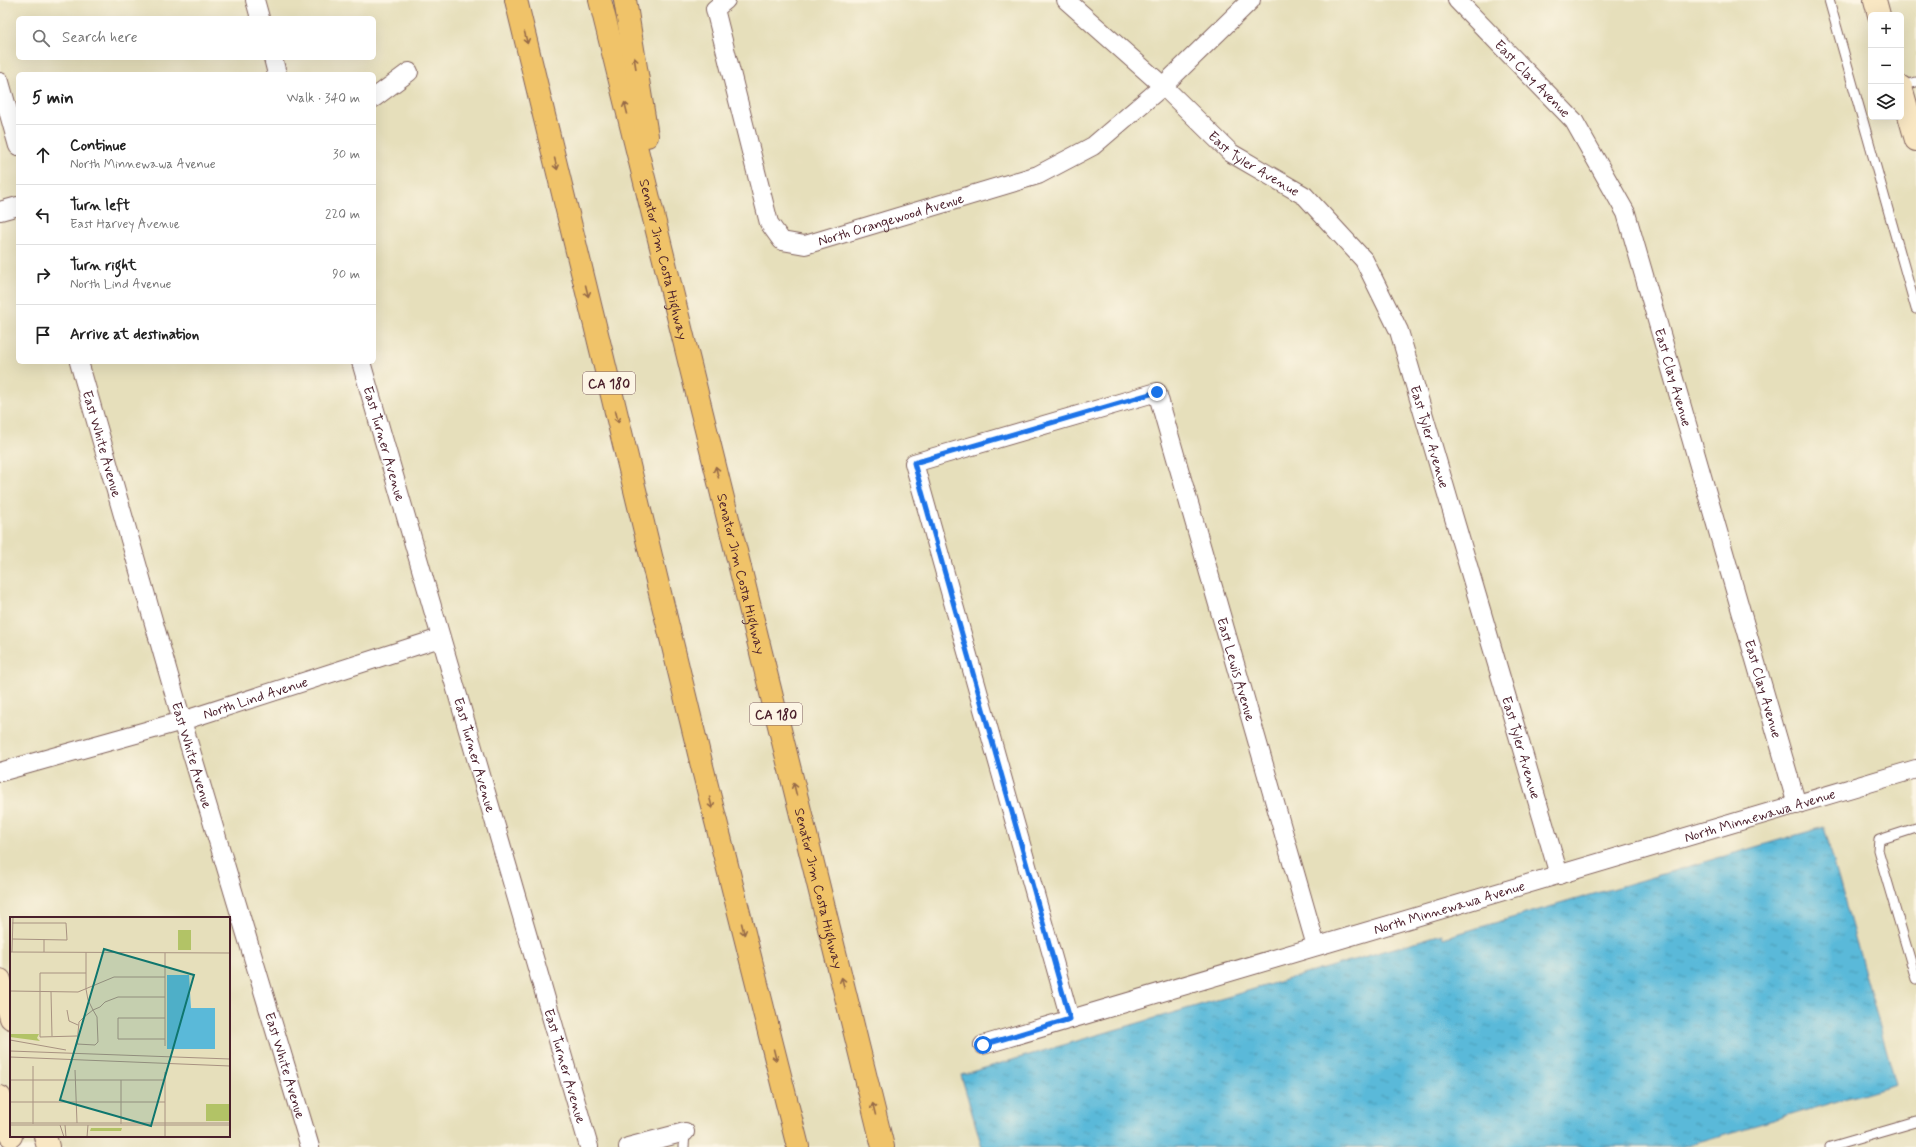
<!DOCTYPE html>
<meta charset="utf-8">
<style>
:root{--surface:#fff;--page:#f2f2f2;--text:#222;--muted:#767676;--line:#e0e0e0}
body{margin:0;font-family:Mynerve,sans-serif;background:var(--page);color:var(--text)}
.controls{position:absolute;right:12px;top:12px;display:grid;overflow:hidden;border-radius:6px;box-shadow:0 4px 16px #0002}
.controls button{width:36px;height:36px;display:grid;place-items:center;padding:0;border:0;border-bottom:1px solid var(--line);background:var(--surface);color:var(--text);font:20px sans-serif}
.stop{position:absolute;width:12px;height:12px;margin:-9px;border:3px solid #1a73e8;border-radius:50%;background:#fff}
.stop.end{background:#1a73e8;border-color:#fff;box-shadow:0 1px 4px #0008}
.list{margin:0;padding:0;list-style:none}
h2{display:flex;justify-content:space-between;align-items:center;height:52px;margin:0;padding:0 16px;font-size:17px}
h2 small{font-size:13px;font-weight:400;color:var(--muted)}
.list li{display:grid;grid-template-columns:26px 1fr auto;gap:12px;align-items:center;box-sizing:border-box;height:60px;padding:0 16px;border-top:1px solid var(--line)}
.list b{display:block;font-size:15px;white-space:nowrap}
.list p{margin:0;font-size:13px;white-space:nowrap;color:var(--muted)}
.list em{font-size:13px;font-style:normal;color:var(--muted)}
.icon{flex:none;width:22px;height:22px;fill:none;stroke:currentColor;stroke-width:2;stroke-linecap:round;stroke-linejoin:round}
.map{position:relative;flex:none;width:1916px;height:1147px;overflow:hidden}
.search{position:absolute;background:var(--surface);box-shadow:0 4px 16px #0002;left:16px;top:16px;width:360px;height:44px;display:flex;align-items:center;gap:10px;box-sizing:border-box;padding:0 14px;border-radius:6px;color:var(--muted);font-size:15px}
.panel{position:absolute;background:var(--surface);box-shadow:0 4px 16px #0002;left:16px;top:72px;width:360px;height:292px;border-radius:6px}
.map>svg:first-child{display:block}
.water{fill:url(#water-ripples);stroke:#526c82}
.lines{fill:none;stroke-linecap:round;stroke-linejoin:round}
.service-casing{stroke:#81625d;stroke-width:11}
.minor-casing{stroke:#81625d;stroke-width:20}
.secondary-casing{stroke:#81625d;stroke-width:24}
.motorway-casing{stroke:#81625d;stroke-width:24}
.service{stroke:#fff;stroke-width:9}
.minor{stroke:#fff;stroke-width:18}
.secondary{stroke:#f9e7c3;stroke-width:22}
.motorway{stroke:#f0c369;stroke-width:22}
.oneway{stroke:#956947}
.route{stroke:#1a73e8;stroke-width:5}
.labels{text-anchor:middle;stroke-width:4;stroke-linejoin:round;paint-order:stroke}
.shield{fill:#fcf5e5;stroke:#7f5f63;stroke-width:1}
.shield-label{font-size:13px;font-weight:bold;fill:#4a1f2b}
.street-label{font-size:14px;fill:#4a1f2b;stroke:#fcf5e5}
.inset-road{fill:none;stroke:#a89281;stroke-width:1}
.view{fill:#0f766e;fill-opacity:0.15;stroke:#0f766e;stroke-width:2}
.inset-edge{fill:none;stroke:#4a1f2b;stroke-width:2}
</style>
<div class="map">
<svg width="1916" height="1147" viewBox="0 0 1916 1147">
<defs>
<pattern id="water-ripples" width="26" height="14" patternUnits="userSpaceOnUse"><rect width="26" height="14" fill="#5ab9d9"/><path d="M2 4q2-2 4 0t4 0M15 11q2-2 4 0t4 0" fill="none" stroke="#4c96b0"/></pattern>
</defs>
<rect width="100%" height="100%" fill="#fcf5e5"/>
<filter id="ink" filterUnits="userSpaceOnUse"><feTurbulence type="fractalNoise" baseFrequency=".025" numOctaves="2"/><feDisplacementMap in="SourceGraphic" scale="8" xChannelSelector="R" yChannelSelector="G"/><feConvolveMatrix kernelMatrix="1 2 1 2 8 2 1 2 1" color-interpolation-filters="sRGB"/></filter>
<filter id="wash" filterUnits="userSpaceOnUse"><feTurbulence type="fractalNoise" baseFrequency=".012" numOctaves="4" result="noise"/><feDisplacementMap in="SourceGraphic" scale="16" xChannelSelector="R" yChannelSelector="G"/><feGaussianBlur stdDeviation="0.9" result="paint"/><feColorMatrix in="noise" values="0 0 0 0 0 0 0 0 0 0 0 0 0 0 0 0 0 1.4 0 .05"/><feComposite in="paint" operator="in"/></filter>
<g filter="url(#wash)">
<rect width="100%" height="100%" fill="#e6dfbb"/>
<path class="water" d="M1824,827L1896,1084L1681,1147H982L961,1075L1442,934L1443,938Z"/>
</g>
<g filter="url(#ink)">
<g class="lines">
<g class="service-casing">
<g id="service">
<path d="M1829,0L1916,309"/>
<path d="M1901,86L1916,82"/>
<path d="M1916,828L1879,840L1878,850L1916,979"/>
<path d="M684,1147L685,1132"/>
<path d="M1830,1147L1916,1122"/>
</g>
</g>
<g class="minor-casing">
<g id="minor">
<path d="M255,0L260,18"/>
<path id="s1" d="M726,0L715,9L769,223L782,241L805,245L1038,175L1093,146L1163,86L1251,0"/>
<path id="s2" d="M1066,0L1163,86L1231,153L1305,196L1364,260L1399,331L1559,875"/>
<path id="s3" d="M1457,0L1574,121L1626,213L1797,805"/>
<path d="M273,58L277,74"/>
<path d="M0,82L18,146"/>
<path d="M374,98L409,72"/>
<path d="M0,211L18,206"/>
<path id="s4" d="M79,362L182,721L310,1147"/>
<path id="s5" d="M361,362L589,1147"/>
<path id="s6" d="M0,772L182,721L440,638"/>
<path id="s7" d="M1070,1019L914,463L1157,392L1316,946"/>
<path id="s8" d="M983,1045L1916,769"/>
<path d="M628,1147L685,1132"/>
</g>
</g>
<g class="secondary-casing">
<g id="secondary">
<path d="M1875,0L1879,15"/>
<path d="M1901,87L1916,140"/>
<path d="M0,980L11,1018"/>
<path d="M0,1097L11,1136"/>
<path d="M45,1136L48,1147"/>
</g>
</g>
<g class="motorway-casing">
<g id="motorway">
<path d="M516,0L702,766L798,1147"/>
<path id="s9" d="M600,0L883,1147"/>
<path d="M625,0L647,136"/>
</g>
</g>
<use href="#service" class="service"/>
<use href="#minor" class="minor"/>
<use href="#secondary" class="secondary"/>
<use href="#motorway" class="motorway"/>
</g>
<defs><path id="oneway-shaft" d="M-6 0H5M1.5-3L5.5 0L1.5 3" fill="none" stroke-width="1.6" stroke-linecap="round" stroke-linejoin="round"/></defs>
<g class="oneway">
<use href="#oneway-shaft" transform="translate(526 38) rotate(76)"/>
<use href="#oneway-shaft" transform="translate(635 63) rotate(-99)"/>
<use href="#oneway-shaft" transform="translate(626 108) rotate(-104)"/>
<use href="#oneway-shaft" transform="translate(556 164) rotate(76)"/>
<use href="#oneway-shaft" transform="translate(587 291) rotate(76)"/>
<use href="#oneway-shaft" transform="translate(617 417) rotate(76)"/>
<use href="#oneway-shaft" transform="translate(717 472) rotate(-104)"/>
<use href="#oneway-shaft" transform="translate(795 789) rotate(-104)"/>
<use href="#oneway-shaft" transform="translate(711 803) rotate(76)"/>
<use href="#oneway-shaft" transform="translate(743 929) rotate(76)"/>
<use href="#oneway-shaft" transform="translate(843 983) rotate(-104)"/>
<use href="#oneway-shaft" transform="translate(775 1055) rotate(76)"/>
<use href="#oneway-shaft" transform="translate(874 1109) rotate(-104)"/>
</g>
</g>
<g class="lines" filter="url(#ink)">
<path class="route" d="M983,1045L1070,1019L914,463L1157,392"/>
</g>
<g class="labels">
<g class="shield">
<rect x="583" y="372" width="52" height="22" rx="3"/>
<rect x="750" y="703" width="52" height="22" rx="3"/>
</g>
<g class="shield-label">
<text x="609" y="388">CA 180</text>
<text x="776" y="719">CA 180</text>
</g>
<g class="street-label">
<text dy="5" stroke="none"><textPath href="#s3" startOffset="109">East Clay Avenue</textPath></text>
<text dy="5" stroke="none"><textPath href="#s2" startOffset="250">East Tyler Avenue</textPath></text>
<text dy="5" stroke="none"><textPath href="#s1" startOffset="370">North Orangewood Avenue</textPath></text>
<text dy="5" stroke="none"><textPath href="#s9" startOffset="267">Senator Jim Costa Highway</textPath></text>
<text dy="5" stroke="none"><textPath href="#s3" startOffset="445">East Clay Avenue</textPath></text>
<text dy="5" stroke="none"><textPath href="#s2" startOffset="587">East Tyler Avenue</textPath></text>
<text dy="5" stroke="none"><textPath href="#s5" startOffset="85">East Turner Avenue</textPath></text>
<text dy="5" stroke="none"><textPath href="#s4" startOffset="85">East White Avenue</textPath></text>
<text dy="5" stroke="none"><textPath href="#s9" startOffset="591">Senator Jim Costa Highway</textPath></text>
<text dy="5" stroke="none"><textPath href="#s7" startOffset="1119">East Lewis Avenue</textPath></text>
<text dy="5" stroke="none"><textPath href="#s3" startOffset="769">East Clay Avenue</textPath></text>
<text dy="5" stroke="none"><textPath href="#s6" startOffset="266">North Lind Avenue</textPath></text>
<text dy="5" stroke="none"><textPath href="#s2" startOffset="911">East Tyler Avenue</textPath></text>
<text dy="5" stroke="none"><textPath href="#s4" startOffset="409">East White Avenue</textPath></text>
<text dy="5" stroke="none"><textPath href="#s5" startOffset="409">East Turner Avenue</textPath></text>
<text dy="5" stroke="none"><textPath href="#s8" startOffset="810">North Minnewawa Avenue</textPath></text>
<text dy="5" stroke="none"><textPath href="#s9" startOffset="915">Senator Jim Costa Highway</textPath></text>
<text dy="5" stroke="none"><textPath href="#s8" startOffset="486">North Minnewawa Avenue</textPath></text>
<text dy="5" stroke="none"><textPath href="#s4" startOffset="733">East White Avenue</textPath></text>
<text dy="5" stroke="none"><textPath href="#s5" startOffset="733">East Turner Avenue</textPath></text>
</g>
</g>
<g transform="translate(10 917)">
<rect width="220" height="220" fill="#e6dfbb"/>
<path d="M168,13H181V33H168ZM0,117H29L27,121L30,124L0,120ZM196,187H220V204H196ZM81,211H112L111,214H80Z" fill="#b2c366"/>
<path d="M157,58H179L181,91H205V132H157Z" fill="#5ab9d9"/>
<path class="inset-road" d="M2,22L57,23L56,6H2M0,35L220,36M2,35L3,0M34,35V22M76,35V72L78,83L83,93L87,100L88,125L85,128L67,127L69,105L74,100L83,93L90,90L95,85L108,80H155M155,36V129M0,74L68,75L104,60H155M41,75L42,119M57,93L59,104L68,108M155,101H108V122H155M67,119L30,120V56H76M0,123L56,133M0,134L220,142M0,140L220,149M65,153L67,206M0,154V163H155M155,155V220M111,163V207M0,185H155M0,206H220M23,207V149M0,208H220M50,208L54,220M55,208L56,220M77,220L78,208"/>
<path class="view" d="M94,32L184,58L141,209L50,183Z"/>
<rect width="220" height="220" class="inset-edge"/>
</g>
</svg>
<div class="controls">
<button>+</button>
<button>−</button>
<button><svg class="icon" aria-label="layers" viewBox="0 0 24 24"><path d="M12 4l9 5-9 5-9-5zM3 14l9 5 9-5"/></svg></button>
</div>
<div class="stop" style="left:983px;top:1045px"></div>
<div class="stop end" style="left:1157px;top:392px"></div>
<div class="search"><svg class="icon" aria-label="search" viewBox="0 0 24 24"><circle cx="10" cy="10" r="6"/><path d="M15 15l6 6"/></svg>Search here</div>
<section class="panel">
<h2>5 min<small>Walk · 340 m</small></h2>
<ul class="list">
<li><svg class="icon" aria-label="ahead" viewBox="0 0 24 24"><path d="M12 20V5M6 11l6-6 6 6"/></svg><div><b>Continue</b><p>North Minnewawa Avenue</p></div><em>30 m</em></li>
<li><svg class="icon" aria-label="left" viewBox="0 0 24 24"><path d="M17 20v-9H6M10 6l-5 5 5 5"/></svg><div><b>Turn left</b><p>East Harvey Avenue</p></div><em>220 m</em></li>
<li><svg class="icon" aria-label="right" viewBox="0 0 24 24"><path d="M7 20v-9h11M14 6l5 5-5 5"/></svg><div><b>Turn right</b><p>North Lind Avenue</p></div><em>90 m</em></li>
<li><svg class="icon" aria-label="arrive" viewBox="0 0 24 24"><path d="M6 21V4h12l-3 4 3 4H6"/></svg><div><b>Arrive at destination</b></div></li>
</ul>
</section>
</div>
